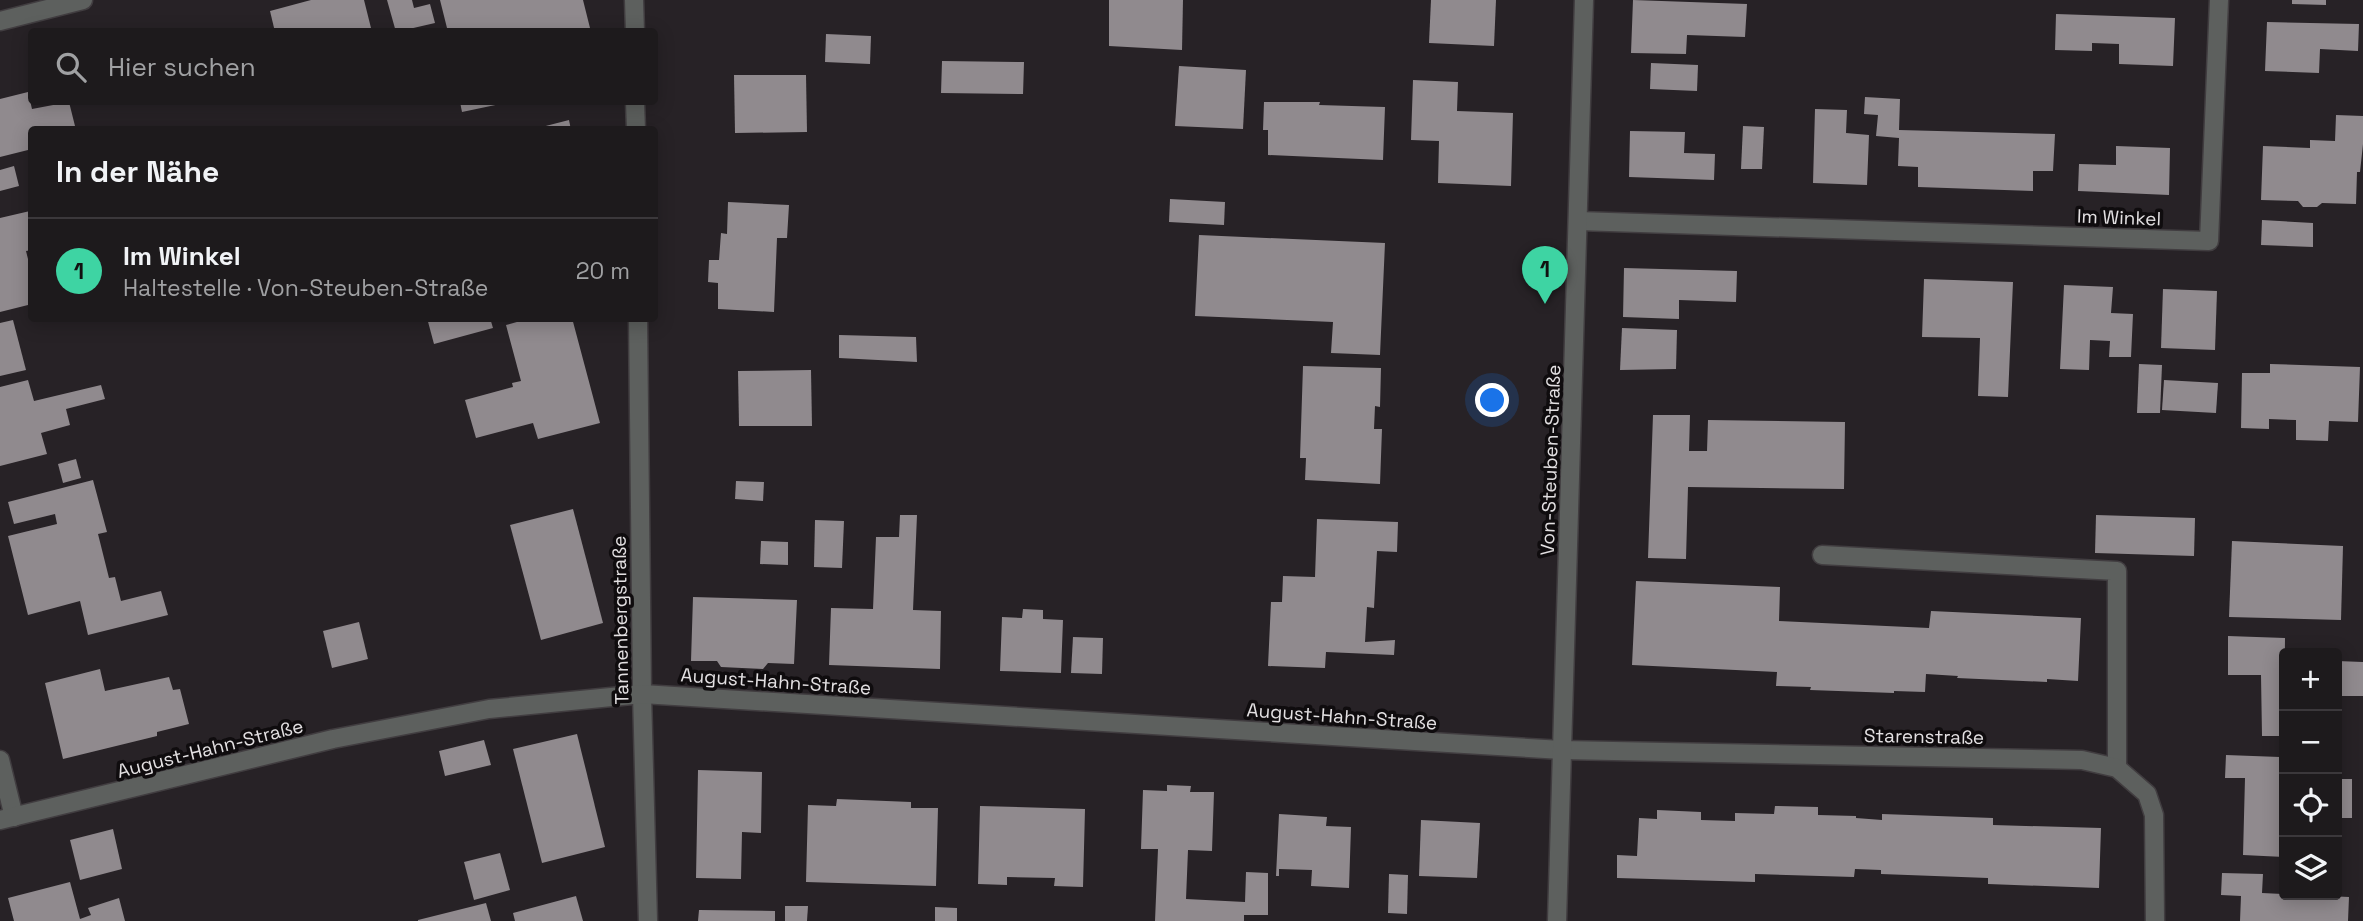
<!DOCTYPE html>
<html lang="de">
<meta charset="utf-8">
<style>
:root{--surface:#1d1a1c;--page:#2a2729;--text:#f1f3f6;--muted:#a0a1a3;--line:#3b383b;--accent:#3ed4a3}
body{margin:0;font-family:"Space Grotesk",sans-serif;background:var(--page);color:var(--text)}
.controls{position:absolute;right:21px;bottom:21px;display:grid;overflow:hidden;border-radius:7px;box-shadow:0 4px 18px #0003}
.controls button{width:63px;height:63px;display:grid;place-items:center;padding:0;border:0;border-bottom:2px solid var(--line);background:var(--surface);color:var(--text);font:35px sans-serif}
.you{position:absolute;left:1493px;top:401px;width:24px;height:24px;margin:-18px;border:5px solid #fff;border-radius:50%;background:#1a73e8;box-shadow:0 0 0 10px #1a73e833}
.badge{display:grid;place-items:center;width:46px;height:46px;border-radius:50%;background:var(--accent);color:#111;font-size:23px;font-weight:700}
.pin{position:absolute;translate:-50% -58px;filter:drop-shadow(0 2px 4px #0008)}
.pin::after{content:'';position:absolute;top:37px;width:24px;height:21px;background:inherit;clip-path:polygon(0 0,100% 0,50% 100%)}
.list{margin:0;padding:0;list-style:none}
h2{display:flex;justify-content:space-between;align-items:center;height:91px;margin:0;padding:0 28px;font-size:30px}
h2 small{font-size:23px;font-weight:400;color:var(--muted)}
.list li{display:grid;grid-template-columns:46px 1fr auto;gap:21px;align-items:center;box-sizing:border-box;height:105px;padding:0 28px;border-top:2px solid var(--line)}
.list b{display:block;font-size:26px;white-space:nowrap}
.list p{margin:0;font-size:23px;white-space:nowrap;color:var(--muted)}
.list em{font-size:23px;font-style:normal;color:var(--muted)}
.icon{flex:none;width:38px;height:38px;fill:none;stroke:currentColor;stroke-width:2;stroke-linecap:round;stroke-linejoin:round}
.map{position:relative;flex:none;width:2363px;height:921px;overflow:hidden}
.search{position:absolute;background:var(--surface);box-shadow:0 4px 18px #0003;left:28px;top:28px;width:630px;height:77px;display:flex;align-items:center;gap:18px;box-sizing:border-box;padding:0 24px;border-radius:7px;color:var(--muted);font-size:26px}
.panel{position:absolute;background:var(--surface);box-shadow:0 4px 18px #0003;left:28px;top:126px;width:630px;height:196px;border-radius:7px}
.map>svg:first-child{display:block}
.building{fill:#908a8e}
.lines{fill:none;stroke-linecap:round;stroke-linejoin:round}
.minor-casing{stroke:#413d40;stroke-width:21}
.minor{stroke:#5d605e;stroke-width:18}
.labels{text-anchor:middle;stroke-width:7;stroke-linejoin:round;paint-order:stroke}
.street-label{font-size:19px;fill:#e3e0e2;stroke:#0f0c0e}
</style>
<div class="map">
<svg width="2363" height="921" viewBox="0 0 2363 921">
<rect width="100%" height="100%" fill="#272226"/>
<g class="building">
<path d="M311,0H364L372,32H275L270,11Z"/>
<path d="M387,0H412L414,8L430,4L435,23L396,32Z"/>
<path d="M440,0H583L591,32H448Z"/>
<path d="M1109,0H1183L1182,50L1109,46Z"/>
<path d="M1431,0H1496L1494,46L1429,43Z"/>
<path d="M1633,0L1747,4L1745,37L1687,35L1686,54L1631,53Z"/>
<path d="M2292,0H2326V5L2292,4Z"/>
<path d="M2056,14L2175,18L2173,66L2119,64V44L2092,43V51L2055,50Z"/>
<path d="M2267,22L2359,24L2358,51L2320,49L2319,73L2265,71Z"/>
<path d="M826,34L871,36L870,64L825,62Z"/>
<path d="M942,61L1024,62L1023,94L941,93Z"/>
<path d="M1651,63L1698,65L1697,91L1650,89Z"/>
<path d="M1179,66L1246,70L1243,129L1175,126Z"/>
<path d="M734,75H806L807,132L735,133Z"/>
<path d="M1413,80L1458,82L1457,111L1513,113L1511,186L1438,183L1439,141L1411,140Z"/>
<path d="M28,92L32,109L69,102L76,130H32V158L28,150L0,157V99Z"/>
<path d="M1865,97L1900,99L1899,130L2055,134L2053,171H2033V191L1918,187V167L1898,166L1899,138L1876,136L1878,115L1864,114Z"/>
<path d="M460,102H505V103L462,112Z"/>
<path d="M1264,102H1320L1319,105L1385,107L1383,160L1268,155V130H1263Z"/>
<path d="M1815,109L1847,110L1846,133L1869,135L1867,185L1813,183Z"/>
<path d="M2336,115L2363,116V144L2360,172H2357L2356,204L2322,203L2317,207H2303L2298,201L2261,200L2263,146L2310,148V140L2335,141Z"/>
<path d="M569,120L571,130H534V129Z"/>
<path d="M1743,126L1764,127L1762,169H1741Z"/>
<path d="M1630,131L1685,132L1684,153L1715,154L1714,180L1629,177Z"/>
<path d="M2116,146L2170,148L2169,195L2078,191L2079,164L2116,165Z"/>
<path d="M14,166L19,186L0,191V170Z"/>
<path d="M1170,199L1225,202L1224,225L1169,222Z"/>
<path d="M728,202L789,205L787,238H777L774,312L718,309V283L708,282L709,260H719L721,233L727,234Z"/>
<path d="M30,211L32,250L26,251L29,263H32V304L0,312V218Z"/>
<path d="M2262,220L2313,223V247L2261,245Z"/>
<path d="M1199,235L1385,243L1380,355L1331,353L1333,322L1195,316Z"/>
<path d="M1624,268L1737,271L1736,302L1679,300V319L1623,317Z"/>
<path d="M1924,279L2013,282L2008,397L1978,396L1980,338L1922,337Z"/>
<path d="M2064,285L2113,287L2111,313L2133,314L2131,357H2109L2110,341L2090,340L2089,370L2060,369Z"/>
<path d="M2163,289L2217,291L2215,350L2161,348Z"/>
<path d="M427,318H490L493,328L434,344Z"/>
<path d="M531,318H572L600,423L538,439L533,423L476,438L465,400L513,387L512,383L521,381L506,325Z"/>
<path d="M13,320L26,370L0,376V323Z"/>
<path d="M1622,328L1677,330L1676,369L1620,370Z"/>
<path d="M839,335L916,337L917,362L839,358Z"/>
<path d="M2139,364L2162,365L2160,413H2137Z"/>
<path d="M2270,364L2360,367L2358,422L2329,421L2328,441L2296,440V420L2269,419V429L2241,428L2242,373H2270Z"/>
<path d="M1303,366L1381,368L1380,407L1375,406L1374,429H1382L1380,484L1305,480L1306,458H1300Z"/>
<path d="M811,370L812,426H739L738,371Z"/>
<path d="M28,380L34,401L101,385L105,399L66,409L70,425L41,433L47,454L0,466V387Z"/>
<path d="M2164,380L2218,383L2216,413L2162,410Z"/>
<path d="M1653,415H1690L1689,451H1707L1708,420L1845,422L1844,489L1688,487L1686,559L1648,558Z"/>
<path d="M76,459L81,478L63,483L58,464Z"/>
<path d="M93,480L107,532L98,534L109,578L115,577L121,601L161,591L168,615L88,635L80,601L28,615L8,536L57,524L55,514L14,524L8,502Z"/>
<path d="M736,481L764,482L763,501L735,499Z"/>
<path d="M573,509L603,623L541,640L510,525Z"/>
<path d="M900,515H917L913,610L941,611L940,669L829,665L831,608L873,609L876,537H899Z"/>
<path d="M2096,515L2195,518L2194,556L2095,553Z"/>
<path d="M1317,519L1398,522L1397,552L1377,551L1374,608L1367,607L1365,642L1395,640L1394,655L1326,652L1325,668L1268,666L1271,602H1282L1283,576L1315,577Z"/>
<path d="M815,520L844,521L842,568L814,567Z"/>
<path d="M761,541L788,542V565L760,564Z"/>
<path d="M2232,541L2343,546L2341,620L2229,617Z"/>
<path d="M1636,581L1780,587L1779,621L1929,628L1931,611L2081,618L2078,681L2047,679V682L1957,678L1958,676L1926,674L1925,692L1894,691V693L1810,690L1811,687L1776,686L1777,672L1632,665Z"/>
<path d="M693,597L797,600L794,664L768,663L763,669L721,667L717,661H691Z"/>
<path d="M1023,609L1043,610V619L1063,620L1061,673L1000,671L1002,617L1022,618Z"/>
<path d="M359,622L368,659L332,668L323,631Z"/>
<path d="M2228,636L2285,638L2284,736H2262L2261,675H2228Z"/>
<path d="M1073,637L1103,638L1102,674L1071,673Z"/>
<path d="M2337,661L2363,662V696H2337Z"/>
<path d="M100,669L105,691L169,677L173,690L180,689L189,724L157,732V736L63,759L45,683Z"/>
<path d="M577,734L605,847L542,863L513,749Z"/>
<path d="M484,740L491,765L445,776L439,751Z"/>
<path d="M2226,755L2280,757L2279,777L2284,778V857L2243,855L2245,778H2225Z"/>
<path d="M698,770L762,772L761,833L742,832L741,879L696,878Z"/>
<rect x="2337" y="779" width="15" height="39"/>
<path d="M1167,785L1191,786L1190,792H1214L1212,851L1188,850L1186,899L1245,902L1246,872L1268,873V915H1244V921H1155L1158,849H1141L1143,790L1167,791Z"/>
<path d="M837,799L911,802V808H938L936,886L806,882L808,805L836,806Z"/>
<path d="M980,806L1085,809L1083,887L1054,886L1055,878L1007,877V885L978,884Z"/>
<path d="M1775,806L1818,807V815L1856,816V818L1882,820V814L1993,818V825L2101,828L2099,888L1988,884V878L1881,874V870L1855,869L1854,877L1755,874V882L1617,878V855L1637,856L1639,818L1657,819V810L1701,812V820L1735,821V813L1774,814Z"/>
<path d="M1279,814L1327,817L1326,826L1351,827L1349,888L1311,886L1312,870L1279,869V876H1276Z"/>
<path d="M1421,820L1480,823L1477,878L1419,876Z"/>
<path d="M113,829L122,869L80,880L70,840Z"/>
<path d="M500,853L510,890L474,900L464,862Z"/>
<path d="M2222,873L2263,874L2262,893L2349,897L2348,921H2240L2241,896L2221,895Z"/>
<path d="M1389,874L1408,875L1407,914L1388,913Z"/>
<path d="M70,882L80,919L91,915L88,908L119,898L125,921H14L8,898Z"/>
<path d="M576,896L583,921H515L513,913Z"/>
<path d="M486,903L491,921H418V920Z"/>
<path d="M785,906H808L807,921H785Z"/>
<path d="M935,907L957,908V921H935Z"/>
<path d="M699,910L775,911V921H698Z"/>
</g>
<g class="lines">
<g class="minor-casing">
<g id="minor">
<path d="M634,0L635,32"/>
<path d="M0,21L83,0"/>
<path d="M635,102L636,130"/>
<path d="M1578,221L2209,241L2219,0"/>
<path d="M638,318L642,694L648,921"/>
<path d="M1822,555L2117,571V768"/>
<path d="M0,760L14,817"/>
<path d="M0,820L333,739L489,709L642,694L1562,750L2082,760L2117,768L2147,794L2154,815L2155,921"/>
<path d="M1557,921L1584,0"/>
</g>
</g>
<use href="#minor" class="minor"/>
</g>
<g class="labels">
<g class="street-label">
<text transform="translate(2119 217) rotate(2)" y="7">Im Winkel</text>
<text transform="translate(1550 460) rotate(-88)" y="7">Von-Steuben-Straße</text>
<text transform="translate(620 620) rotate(-91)" y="7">Tannenbergstraße</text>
<text transform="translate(776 681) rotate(4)" y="7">August-Hahn-Straße</text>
<text transform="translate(1342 716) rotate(4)" y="7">August-Hahn-Straße</text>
<text transform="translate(1924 736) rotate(1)" y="7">Starenstraße</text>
<text transform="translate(210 748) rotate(-14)" y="7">August-Hahn-Straße</text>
</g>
</g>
</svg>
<div class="controls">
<button>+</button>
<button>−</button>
<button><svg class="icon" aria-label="locate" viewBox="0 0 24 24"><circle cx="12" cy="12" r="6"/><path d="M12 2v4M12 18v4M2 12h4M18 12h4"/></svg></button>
<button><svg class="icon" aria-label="layers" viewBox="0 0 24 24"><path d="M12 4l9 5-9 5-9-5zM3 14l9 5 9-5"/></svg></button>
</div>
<div class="you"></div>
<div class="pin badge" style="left:1545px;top:304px">1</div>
<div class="search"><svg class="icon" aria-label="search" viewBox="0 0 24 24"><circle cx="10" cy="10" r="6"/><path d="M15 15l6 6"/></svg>Hier suchen</div>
<section class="panel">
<h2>In der Nähe<small></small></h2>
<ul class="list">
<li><span class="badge">1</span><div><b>Im Winkel</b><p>Haltestelle · Von-Steuben-Straße</p></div><em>20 m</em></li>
</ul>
</section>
</div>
